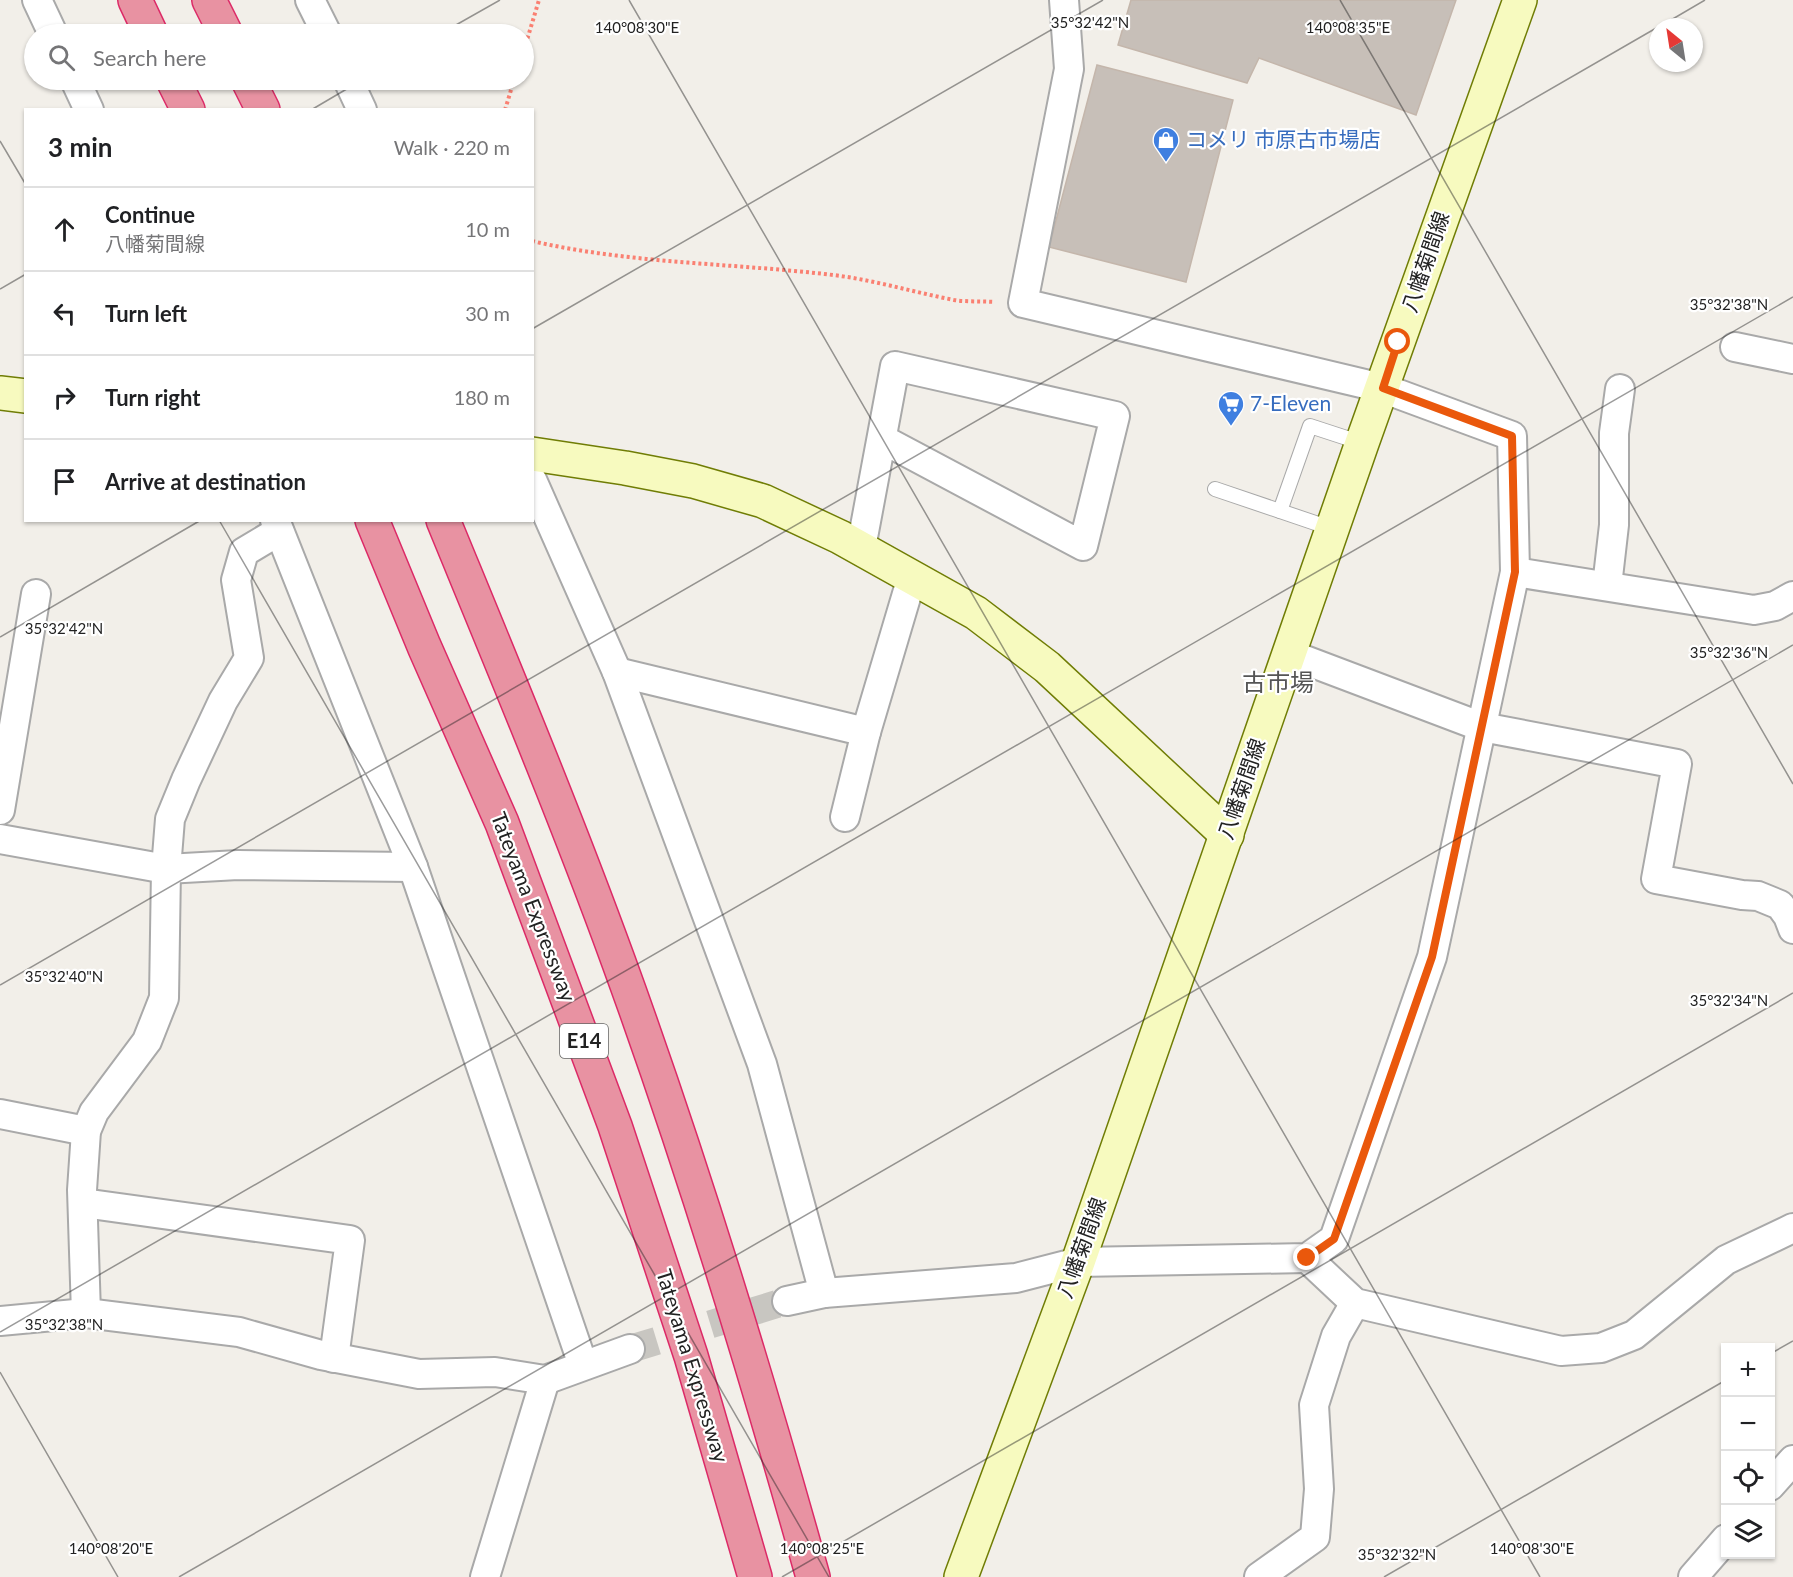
<!DOCTYPE html>
<meta charset="utf-8">
<style>
:root{--surface:#fff;--page:#f2f2f2;--text:#202124;--muted:#757577;--line:#e0e0e0}
body{margin:0;font-family:Lato,"Noto Sans JP",sans-serif;background:var(--page);color:var(--text)}
.controls{position:absolute;right:18px;bottom:18px;display:grid;overflow:hidden;border-radius:0px;box-shadow:0 2px 4px #0004}
.controls button{width:54px;height:54px;display:grid;place-items:center;padding:0;border:0;border-bottom:2px solid var(--line);background:var(--surface);color:var(--text);font:30px sans-serif}
.compass{position:absolute;left:1649px;top:18px;width:54px;height:54px;border-radius:50%;background:var(--surface);box-shadow:0 2px 4px #0004;rotate:330deg}
.stop{position:absolute;width:18px;height:18px;margin:-14px;border:4px solid #ea580c;border-radius:50%;background:#fff}
.stop.end{background:#ea580c;border-color:#fff;box-shadow:0 2px 6px #0008}
.list{margin:0;padding:0;list-style:none}
h2{display:flex;justify-content:space-between;align-items:center;height:78px;margin:0;padding:0 24px;font-size:26px}
h2 small{font-size:20px;font-weight:400;color:var(--muted)}
.list li{display:grid;grid-template-columns:39px 1fr auto;gap:18px;align-items:center;box-sizing:border-box;height:84px;padding:0 24px;border-top:2px solid var(--line)}
.list b{display:block;font-size:22px;white-space:nowrap}
.list p{margin:0;font-size:20px;white-space:nowrap;color:var(--muted)}
.list em{font-size:20px;font-style:normal;color:var(--muted)}
.icon{flex:none;width:33px;height:33px;fill:none;stroke:currentColor;stroke-width:2;stroke-linecap:round;stroke-linejoin:round}
.map{position:relative;flex:none;width:1793px;height:1577px;overflow:hidden}
.search{position:absolute;background:var(--surface);box-shadow:0 2px 4px #0004;left:24px;top:24px;width:510px;height:66px;display:flex;align-items:center;gap:15px;box-sizing:border-box;padding:0 21px;border-radius:33px;color:var(--muted);font-size:22px}
.panel{position:absolute;background:var(--surface);box-shadow:0 2px 4px #0004;left:24px;top:108px;width:510px;height:414px;border-radius:0px}
.map>svg:first-child{display:block}
.building{fill:#c7bfb8;stroke:#c4b6ab;stroke-width:1.5}
.lines{fill:none;stroke-linecap:round;stroke-linejoin:round}
.street-tunnel{stroke:#c8c6c1;stroke-width:28;stroke-dasharray:28 14;stroke-linecap:butt}
.lane-casing{stroke:#a9a9a9;stroke-width:16}
.street-casing{stroke:#a9a9a9;stroke-width:32}
.secondary-casing{stroke:#707d05;stroke-width:36}
.highway-casing{stroke:#dc2a67;stroke-width:36}
.path{stroke:#fa8072;stroke-width:4;stroke-dasharray:3 3;stroke-linecap:butt}
.lane{stroke:#fff;stroke-width:14}
.street{stroke:#fff;stroke-width:28}
.secondary{stroke:#f7fabf;stroke-width:33}
.highway{stroke:#e892a2;stroke-width:33}
.route{stroke:#ea580c;stroke-width:8}
.ticks{fill:none;stroke:#222;stroke-width:1.5;stroke-opacity:0.45}
.labels{text-anchor:middle;stroke-width:4.5;stroke-linejoin:round;paint-order:stroke}
.shield{fill:#fff;stroke:#646464;stroke-width:1.5}
.shield-label{font-size:20px;font-weight:bold;fill:#222}
.shop-label{font-size:21px;fill:#366cbe;stroke:#fff;text-anchor:start}
.street-label{font-size:21px;fill:#222;stroke:#fff}
.quarter-label{font-size:24px;fill:#555;stroke:#fff}
.ticks-label{font-size:15px;text-anchor:middle;fill:#222;stroke:#fff;stroke-width:4.5;stroke-linejoin:round;paint-order:stroke}
</style>
<div class="map">
<svg width="1793" height="1577" viewBox="0 0 1793 1577">
<rect width="100%" height="100%" fill="#f2efe9"/>
<g class="building">
<path d="M1131,0H1456L1416,115L1259,58L1247,83L1118,45Z"/>
<path d="M1097,65L1233,100L1186,282L1049,247Z"/>
</g>
<g class="lines">
<path class="street-tunnel" d="M630,1349L787,1301"/>
<g class="lane-casing">
<g id="lane">
<path d="M1215,489L1333,529"/>
<path d="M1280,511L1310,426L1362,443"/>
</g>
</g>
<g class="street-casing">
<g id="street">
<path d="M37,0L53,34"/>
<path d="M310,0L327,34"/>
<path d="M75,80L89,110"/>
<path d="M348,80L362,110"/>
<path d="M1735,347L1793,359"/>
<path d="M532,480L617,672L762,1064L824,1293"/>
<path d="M275,520L413,867L583,1365"/>
<path d="M861,548L895,366L1115,416L1083,546L882,439"/>
<path d="M1515,572L1754,610L1775,606L1793,596"/>
<path d="M1607,586L1614,525V433L1620,389"/>
<path d="M1289,654L1482,727L1677,764L1656,879L1742,895L1758,896L1780,905L1788,916L1793,929"/>
<path d="M617,672L866,732"/>
<path d="M0,810L36,594"/>
<path d="M845,817L866,732L912,577"/>
<path d="M0,839L166,869L238,865L413,867"/>
<path d="M0,1114L86,1131"/>
<path d="M83,1203L350,1240L334,1358"/>
<path d="M1307,1258L1355,1303L1561,1351L1601,1348L1634,1335L1726,1260L1793,1228"/>
<path d="M787,1301L824,1293L1016,1278L1078,1262L1307,1258L1334,1239L1432,957L1515,572L1512,436L1382,388L1023,303L1069,69L1064,0"/>
<path d="M86,1313L82,1190L86,1131L94,1112L147,1041L164,998L166,869L170,819L186,780L223,701L249,658L236,580L244,552L279,531"/>
<path d="M0,1321L86,1313L239,1332L321,1355L419,1374L495,1372L545,1380L630,1349"/>
<path d="M1770,1486L1793,1460"/>
<path d="M485,1577L545,1380"/>
<path d="M1259,1577L1315,1537L1319,1489L1314,1405L1336,1336L1355,1303"/>
<path d="M1693,1577L1726,1539"/>
</g>
</g>
<g class="secondary-casing">
<g id="secondary">
<path d="M0,393L26,396"/>
<path d="M532,454L625,468L693,481L763,501L840,537L976,613L1047,667L1227,835"/>
<path d="M961,1577L1078,1262L1362,443L1520,0"/>
</g>
</g>
<g class="highway-casing">
<g id="highway">
<path d="M135,0L151,34"/>
<path d="M209,0L226,34"/>
<path d="M173,80L188,110"/>
<path d="M248,80L263,110"/>
<path d="M372,520L424,646L502,823L615,1126L691,1356L755,1577"/>
<path d="M443,520C503,666 564,812 618,960C692,1163 755,1369 813,1577"/>
</g>
</g>
<g class="path">
<path d="M524,50L539,0"/>
<path d="M505,110L514,80"/>
<path d="M532,241C631,264 733,263 833,275C874,280 913,292 954,300C967,302 981,301 995,302"/>
</g>
<use href="#lane" class="lane"/>
<use href="#street" class="street"/>
<use href="#secondary" class="secondary"/>
<use href="#highway" class="highway"/>
</g>
<g class="lines">
<path class="route" d="M1307,1258L1334,1239L1432,957L1515,572L1512,436L1383,388L1398,342"/>
</g>
<path class="ticks" d="M629,0L1540,1577M1340,0L1793,784M1659,27L1705,0M440,34L500,0M311,110L362,80M0,141L26,185M0,289L26,274M532,329L1103,0M219,520L829,1577M0,637L201,520M0,985L1658,27M0,1332L1793,297M1770,1354L1793,1341M0,1372L118,1577M179,1577L1793,645M782,1577L1793,993M1384,1577L1726,1380"/>
<defs>
<g id="shop-pin" transform="scale(1.35)"><path d="M0 17L-7.5 6A9.5 9.5 0 1 1 7.5 6Z" fill="#3f7fe0" stroke="#fff"/><path d="M-5-2.5h2.3a2.7 3.5 0 0 1 5.4 0H5L5.5 6h-11ZM-1.5-2.5h3a1.5 2.3 0 0 0-3 0Z" fill="#fff"/></g>
<g id="supermarket-pin" transform="scale(1.35)"><path d="M0 17L-7.5 6A9.5 9.5 0 1 1 7.5 6Z" fill="#3f7fe0" stroke="#fff"/><path d="M-6-5.5h2.5l.6 2H6L4.5 2H-2.5L-4.4-4H-6ZM-1.5 3.2a1.3 1.3 0 1 0 .1 0ZM3 3.2a1.3 1.3 0 1 0 .1 0Z" fill="#fff"/></g>
</defs>
<g fill-rule="evenodd">
<use href="#shop-pin" x="1166" y="140"/>
<use href="#supermarket-pin" x="1231" y="404"/>
</g>
<g class="labels">
<rect class="shield" x="560" y="1024" width="48" height="34" rx="4.5"/>
<g class="shield-label">
<text x="584" y="1048">E14</text>
</g>
<g class="shop-label">
<text x="1186" y="147">コメリ 市原古市場店</text>
<text x="1250" y="411">7-Eleven</text>
</g>
<g class="street-label">
<text transform="translate(1426 262) rotate(-71)" y="7">八幡菊間線</text>
<text transform="translate(1242 789) rotate(-71)" y="7">八幡菊間線</text>
<text transform="translate(533 907) rotate(69)" y="7">Tateyama Expressway</text>
<text transform="translate(1082 1248) rotate(-70)" y="7">八幡菊間線</text>
<text transform="translate(692 1366) rotate(73)" y="7">Tateyama Expressway</text>
</g>
<g class="quarter-label">
<text x="1278" y="691">古市場</text>
</g>
</g>
<g class="ticks-label">
<text x="1090" y="28">35°32'42"N</text>
<text x="637" y="33">140°08'30"E</text>
<text x="1348" y="33">140°08'35"E</text>
<text x="1729" y="310">35°32'38"N</text>
<text x="64" y="634">35°32'42"N</text>
<text x="1729" y="658">35°32'36"N</text>
<text x="64" y="982">35°32'40"N</text>
<text x="1729" y="1006">35°32'34"N</text>
<text x="64" y="1330">35°32'38"N</text>
<text x="111" y="1554">140°08'20"E</text>
<text x="822" y="1554">140°08'25"E</text>
<text x="1532" y="1554">140°08'30"E</text>
<text x="1397" y="1560">35°32'32"N</text>
</g>
</svg>
<div class="controls">
<button>+</button>
<button>−</button>
<button><svg class="icon" aria-label="locate" viewBox="0 0 24 24"><circle cx="12" cy="12" r="6"/><path d="M12 2v4M12 18v4M2 12h4M18 12h4"/></svg></button>
<button><svg class="icon" aria-label="layers" viewBox="0 0 24 24"><path d="M12 4l9 5-9 5-9-5zM3 14l9 5 9-5"/></svg></button>
</div>
<svg class="compass" viewBox="-18 -18 36 36"><path d="M0-13l5 13h-10z" fill="#e53935"/><path d="M0 13l5-13h-10z" fill="#757577"/></svg>
<div class="stop" style="left:1398px;top:342px"></div>
<div class="stop end" style="left:1307px;top:1258px"></div>
<div class="search"><svg class="icon" aria-label="search" viewBox="0 0 24 24"><circle cx="10" cy="10" r="6"/><path d="M15 15l6 6"/></svg>Search here</div>
<section class="panel">
<h2>3 min<small>Walk · 220 m</small></h2>
<ul class="list">
<li><svg class="icon" aria-label="ahead" viewBox="0 0 24 24"><path d="M12 20V5M6 11l6-6 6 6"/></svg><div><b>Continue</b><p>八幡菊間線</p></div><em>10 m</em></li>
<li><svg class="icon" aria-label="left" viewBox="0 0 24 24"><path d="M17 20v-9H6M10 6l-5 5 5 5"/></svg><div><b>Turn left</b></div><em>30 m</em></li>
<li><svg class="icon" aria-label="right" viewBox="0 0 24 24"><path d="M7 20v-9h11M14 6l5 5-5 5"/></svg><div><b>Turn right</b></div><em>180 m</em></li>
<li><svg class="icon" aria-label="arrive" viewBox="0 0 24 24"><path d="M6 21V4h12l-3 4 3 4H6"/></svg><div><b>Arrive at destination</b></div></li>
</ul>
</section>
</div>
